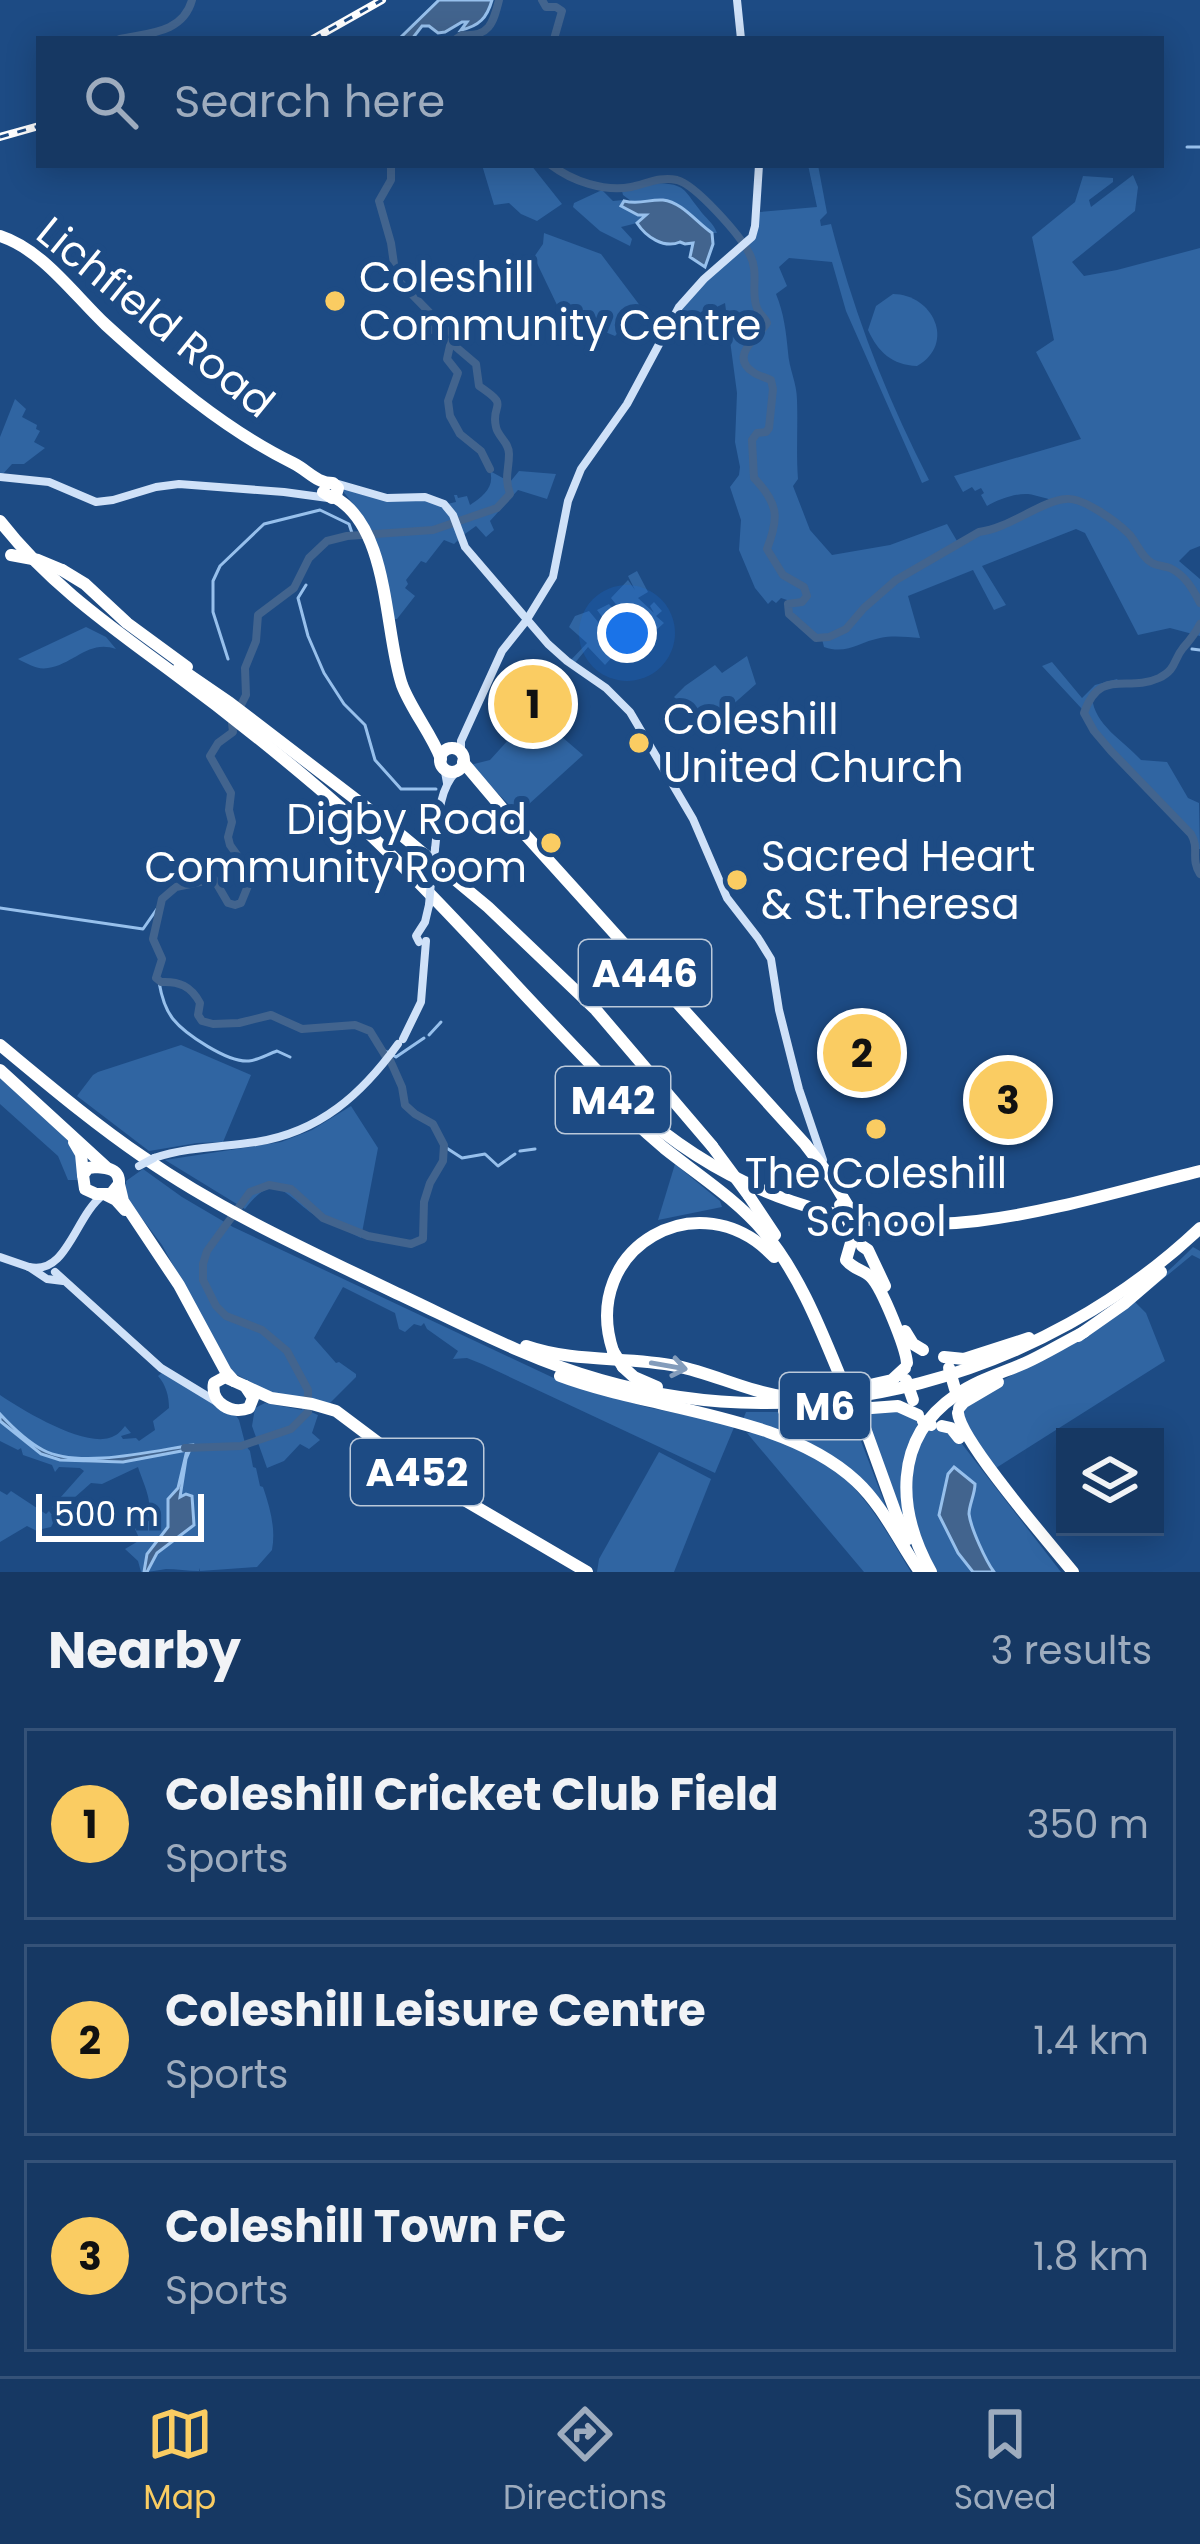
<!DOCTYPE html>
<style>
:root{--surface:#163863;--page:#1f3f69;--text:#f1f3f6;--muted:#9eacbe;--line:#355278;--accent:#facc62}
body{margin:0;font-family:Poppins,sans-serif;background:var(--page);color:var(--text)}
.controls{position:absolute;right:36px;bottom:36px;display:grid;overflow:hidden;border-radius:0px;box-shadow:0 6px 30px #0003}
.controls button{width:108px;height:108px;display:grid;place-items:center;padding:0;border:0;border-bottom:3px solid var(--line);background:var(--surface);color:var(--text);font:60px sans-serif}
.scale{position:absolute;left:36px;bottom:30px;width:168px;box-sizing:border-box;padding-left:12px;border:6px solid #fff;border-top:0;font-size:33px;line-height:42px;white-space:nowrap;color:#fff;-webkit-text-stroke:9px #1d4b84;paint-order:stroke}
.you{position:absolute;left:627px;top:633px;width:42px;height:42px;margin:-30px;border:9px solid #fff;border-radius:50%;background:#1a73e8;box-shadow:0 0 0 18px #1a73e833}
.badge{display:grid;place-items:center;width:78px;height:78px;border-radius:50%;background:var(--accent);color:#111;font-size:39px;font-weight:700}
.pin{position:absolute;translate:-50% -50%;border:6px solid #fff;box-shadow:0 3px 12px #0006}
.list{margin:0;padding:0;list-style:none}
h2{display:flex;justify-content:space-between;align-items:center;height:156px;margin:0;padding:0 48px;font-size:51px}
h2 small{font-size:39px;font-weight:400;color:var(--muted)}
.list li{display:grid;grid-template-columns:78px 1fr auto;gap:36px;align-items:center;box-sizing:border-box;height:192px;margin:0 24px 24px;padding:0 24px;border:3px solid var(--line);border-radius:0px}
.list b{display:block;font-size:45px;white-space:nowrap}
.list p{margin:0;font-size:39px;white-space:nowrap;color:var(--muted)}
.list em{font-size:39px;font-style:normal;color:var(--muted)}
.icon{flex:none;width:66px;height:66px;fill:none;stroke:currentColor;stroke-width:2;stroke-linecap:round;stroke-linejoin:round}
.map{position:relative;flex:none;width:1200px;height:1572px;overflow:hidden}
.search{position:absolute;background:var(--surface);box-shadow:0 6px 30px #0003;left:36px;right:36px;top:36px;height:132px;display:flex;align-items:center;gap:30px;box-sizing:border-box;padding:0 42px;border-radius:0px;color:var(--muted);font-size:45px}
.sheet{height:804px;background:var(--surface)}
nav{display:flex;justify-content:space-around;align-items:center;box-sizing:border-box;height:168px;border-top:3px solid var(--line);background:var(--surface);font-size:33px;color:var(--muted)}
nav a{display:grid;justify-items:center;gap:6px}
nav .on{color:var(--accent)}
.map>svg:first-child{display:block}
.green{fill:#3065a2}
.water{fill:#42648e;stroke:#97c0ec;stroke-width:3}
.lines{fill:none;stroke-linecap:round;stroke-linejoin:round}
.stream{stroke:#97c0ec;stroke-width:3}
.river{stroke:#42648e;stroke-width:8}
.secondary{stroke:#cfe1f8;stroke-width:8}
.highway{stroke:#fff;stroke-width:12}
.rail-casing{stroke:#fff;stroke-width:8}
.rail{stroke:#1d4b84;stroke-width:3;stroke-dasharray:9;stroke-linecap:butt}
.secondary-bridge{stroke:#cfe1f8;stroke-width:8}
.highway-bridge{stroke:#fff;stroke-width:12}
.oneway{stroke:#839cbb}
.poi-dot{fill:#facc62;stroke:#1d4b84;stroke-width:4.5}
.labels{text-anchor:middle;stroke-width:12;stroke-linejoin:round;paint-order:stroke}
.shield{fill:#1d4b84;stroke:#bbc9da;stroke-width:3}
.shield-label{font-size:39px;font-weight:bold;fill:#fff}
.poi-label{font-size:42px;fill:#fff;stroke:#1d4b84;text-anchor:start}
.street-label{font-size:42px;fill:#fff;stroke:#1d4b84}
</style>
<div class="map">
<svg width="1200" height="1572" viewBox="0 0 1200 1572">
<rect width="100%" height="100%" fill="#1d4b84"/>
<g class="green">
<path d="M482,165H531L562,204L537,221L521,214L509,203L494,205Z"/>
<path d="M808,165H818L827,213L820,220L821,226L831,224C854,314 887,398 929,480L922,483L846,311L832,262L789,258L779,267L787,286L776,294C784,314 786,331 788,352C789,369 797,383 797,400C798,427 796,452 798,479L793,486L810,530L832,555L890,545L947,524L960,546C990,527 1025,517 1058,501C1049,500 1037,495 1028,494C1015,493 997,500 987,506L981,495L984,493L981,488L975,491L972,487L963,492L954,476L1081,439L1036,352L1054,340L1032,237L1075,202L1083,176L1113,178V182L1089,200L1091,207L1133,175L1138,187L1135,211L1072,262L1084,276L1117,270L1200,248V546L1190,550L1179,561L1200,579V636L1170,628L1138,635L1085,533L1076,529L982,566L1006,605L994,610L973,570L908,596L920,638C907,637 893,635 880,638C859,642 847,655 824,647L822,639L802,628L788,613L790,601L781,598L776,603L772,600L768,604L755,588L739,550L741,520L730,487L739,475L740,467L735,442L737,393L725,303L688,321L682,310L691,296L755,235L760,212L817,207Z"/>
<path d="M658,183C685,184 684,190 699,209C706,219 713,222 717,233H712L676,205L635,204L623,195L622,191Z"/>
<path d="M602,190L613,201L623,200L621,204L646,215L637,223L621,227L632,239L630,246L600,231L573,207L574,203Z"/>
<path d="M544,233L601,254L641,307L615,336L588,325L569,330L534,257L543,244Z"/>
<path d="M893,294C932,294 957,343 917,366C892,365 878,352 868,330L876,306Z"/>
<path d="M15,399L26,409L22,417L37,425L36,429L40,431L34,442L45,448L24,464H12L2,475L0,473V437Z"/>
<path d="M490,471L510,482L519,471L556,474L547,499L518,490L490,521L494,530L486,537L476,526L462,536L447,504L456,502L454,495H457L458,498L467,496L470,505C483,496 495,487 490,471Z"/>
<path d="M340,488L387,499H429L445,506L460,538L454,544L444,540L426,563L421,561L406,580L408,584L405,588L415,596L397,619H394C386,566 377,530 340,488Z"/>
<path d="M637,571L648,592L638,598L654,613L650,606L654,602L662,611L656,616L664,623L632,652L623,645L605,665L588,647L574,664L570,661L587,643L569,627L575,616L589,611L599,623L603,618L597,610L609,604L615,611L618,607L611,598L628,580L635,590L628,576Z"/>
<path d="M86,627L106,637L116,649C89,639 74,664 48,668C37,670 28,664 18,659Z"/>
<path d="M747,656L756,684L712,723L704,712L685,707L674,697L685,686L715,665L722,673Z"/>
<path d="M1052,662L1082,698L1095,685L1117,679L1120,683L1102,687L1092,697C1094,725 1124,741 1141,760L1167,762L1188,798L1199,803L1200,849H1195L1190,833L1111,751L1094,731L1082,709L1042,666Z"/>
<path d="M534,682L565,706L548,725L583,755L518,814L470,765L490,760L521,726L502,708L524,683Z"/>
<path d="M181,1045L251,1075L223,1142L197,1143L149,1151L77,1096L93,1075L98,1072Z"/>
<path d="M1020,1064L1045,1082L1015,1122L985,1100L1001,1079L1007,1082Z"/>
<path d="M0,1078L72,1141L80,1154L79,1180H68L58,1156L0,1104Z"/>
<path d="M351,1106L378,1148L361,1238C347,1230 330,1225 316,1216C286,1197 276,1168 245,1209L165,1160L281,1142L312,1130Z"/>
<path d="M675,1164L720,1201L722,1207L658,1220Z"/>
<path d="M143,1169L182,1197L233,1227L558,1380L646,1407L735,1425L715,1473L482,1364L467,1358L453,1359L458,1351L427,1329L424,1323L421,1326L414,1324L405,1332L399,1329L395,1313L343,1287L314,1338L336,1363L339,1362L356,1374V1377L329,1404L312,1401L311,1412L318,1415L312,1433L320,1440L309,1449L300,1444L284,1461L267,1468L252,1426L255,1408L265,1403L302,1410L303,1400L271,1393L232,1372L162,1245L131,1204L125,1192L126,1181Z"/>
<path d="M1193,1247L1200,1251V1259L1192,1255L1135,1302L1146,1313L1165,1361L996,1468L959,1417L967,1400C1049,1354 1127,1315 1193,1247Z"/>
<path d="M163,1372L235,1414L239,1420L245,1443C227,1448 208,1443 189,1446C150,1451 79,1470 42,1450C25,1440 13,1428 0,1414V1395C22,1410 82,1446 109,1438C118,1435 119,1433 125,1426L131,1433L121,1436L123,1439L136,1438L139,1441L155,1430L153,1421L169,1408C169,1396 166,1385 158,1376Z"/>
<path d="M896,1407L921,1421L914,1442L907,1518H903L862,1411Z"/>
<path d="M746,1412H850L894,1528L858,1480L742,1422Z"/>
<path d="M0,1421C54,1475 112,1467 180,1450L188,1452C202,1443 228,1449 246,1446L250,1451L253,1467L256,1468L260,1486L263,1487C270,1508 276,1528 272,1550L257,1567L200,1571L199,1568V1571C188,1571 176,1569 166,1569C158,1570 150,1572 141,1572L138,1561L125,1549L140,1540L135,1529L150,1520L145,1508L149,1505C150,1496 141,1477 138,1467L102,1484L91,1483L56,1514L52,1507L84,1471L80,1468L59,1467L55,1472L52,1465L23,1455L21,1448L18,1450L0,1441Z"/>
<path d="M929,1426L952,1431L1061,1572H935L911,1515L913,1460Z"/>
<path d="M747,1433H755C777,1441 804,1448 824,1462C864,1488 887,1533 911,1572H864Z"/>
<path d="M659,1452L711,1479L674,1572H597L599,1559Z"/>
<path d="M0,1491L7,1495L11,1491L46,1514L49,1511L55,1519L51,1527L42,1529L39,1532L27,1526L0,1542Z"/>
</g>
<g class="water">
<path d="M439,0H492C487,18 479,26 461,30L467,22H462L445,32L438,33L429,26H422L412,39H399Z"/>
<path d="M624,201C640,205 649,199 663,200C682,202 697,223 712,233L713,244L705,267L690,257L693,243L685,244L680,242C664,249 646,237 637,223L646,215H638L621,206Z"/>
<path d="M0,1414C13,1428 26,1441 43,1450C79,1469 153,1451 192,1445L186,1459L180,1497L186,1494L192,1496L194,1525L157,1553L147,1572H144L147,1554L168,1527V1499L178,1488L187,1450L123,1462L60,1460L41,1454L0,1421Z"/>
<path d="M954,1467L975,1484C975,1494 969,1505 969,1514C971,1529 986,1561 994,1572H973L958,1553L939,1515L948,1474Z"/>
</g>
<g class="lines">
<g class="stream">
<path d="M1187,147H1200"/>
<path d="M306,585L298,598L308,636L324,673L344,704L365,725L375,760L401,789H436"/>
<path d="M1192,649L1200,650"/>
<path d="M228,659L213,612V581L220,566L264,524L320,510L349,524L353,536"/>
<path d="M0,908L143,929L159,906"/>
<path d="M159,982C161,994 165,1009 173,1019C185,1034 228,1063 249,1061C258,1060 268,1054 277,1051L290,1057"/>
<path d="M429,1035L441,1022"/>
<path d="M378,1047L396,1057L424,1038"/>
<path d="M617,1128L625,1123"/>
<path d="M445,1147L462,1158L485,1154L498,1166L515,1154"/>
<path d="M520,1151L535,1149"/>
</g>
<g class="river">
<path d="M542,0L546,7H556L562,11L554,39"/>
<path d="M120,39C149,33 183,33 192,0"/>
<path d="M456,39L462,35C489,37 493,24 499,0"/>
<path d="M551,165C572,181 604,192 631,187C646,184 660,176 677,180C696,185 740,235 749,253C760,272 750,292 757,308C759,314 765,318 767,323C760,335 728,356 753,372C758,376 765,377 771,380L773,389L769,428L766,432L757,433L752,440L754,478C779,504 779,518 767,549L783,575L804,587L807,596L802,602L788,604L789,614L816,638L829,637L846,629L864,608L896,580L979,532C1010,528 1041,501 1066,499C1083,497 1117,522 1129,534C1137,543 1142,558 1152,563C1158,566 1164,566 1170,568C1185,575 1193,589 1200,603"/>
<path d="M451,341L447,359L458,373L448,401L450,416L460,434L481,451L490,469"/>
<path d="M1200,624C1195,634 1190,640 1183,648C1173,660 1177,669 1159,678C1127,693 1100,667 1084,713L1094,731L1111,751L1191,834C1200,849 1190,858 1200,874"/>
<path d="M386,1057L370,1031L355,1025L302,1029L271,1015L239,1023L213,1024L202,1021L198,1015L200,1003C191,986 179,981 161,982L156,978L162,959L153,939L162,899L176,887L214,879L228,903L235,905L241,903L252,876L230,845L228,837L232,822L229,810L231,793L210,756L218,743L233,732L232,723L246,695L245,668L256,641L258,615L294,588L309,558L327,541L347,536L433,530L497,508L510,494C504,476 509,471 509,454C509,442 498,437 496,427C490,402 512,408 479,386L476,364L456,347L451,331L433,330L432,315L396,278L391,243L379,201L391,180V165"/>
<path d="M185,1448L241,1446L291,1429L308,1412V1390L287,1351L262,1330L226,1316L216,1306L203,1280V1264L207,1251L250,1192L269,1185L291,1189L323,1218L368,1236L411,1244L423,1239L424,1202L430,1183L443,1161L444,1145L433,1124L415,1114L405,1105L402,1087L390,1060"/>
</g>
<g class="secondary">
<path d="M737,0L741,39"/>
<path d="M0,477L49,482L96,502L113,500L156,487L179,484L284,492L328,498"/>
<path d="M335,483L387,498L425,497L444,504L453,515L465,547L548,644L567,661L606,688L630,712L693,819L727,898L758,938L771,959L779,1010L799,1089L823,1160"/>
<path d="M461,755V741L502,651L526,621L553,577L568,501L581,469L627,404L679,307L704,279L752,237L755,226L759,165"/>
<path d="M444,766L447,783"/>
<path d="M435,849C438,824 438,790 456,772"/>
<path d="M419,942L416,936L425,922L429,905"/>
<path d="M403,1039L421,1002L426,941"/>
<path d="M154,1158C187,1147 222,1147 256,1142C320,1132 362,1094 398,1044"/>
<path d="M0,1257L29,1267L47,1279L63,1281"/>
<path d="M29,1267C67,1276 75,1216 103,1195"/>
<path d="M55,1272L161,1368L217,1402"/>
</g>
<g class="highway">
<path d="M0,236C43,250 74,295 106,325C162,376 225,430 293,463C309,471 316,483 333,483L338,488L336,495L332,498L323,492"/>
<path d="M334,497C390,527 384,632 402,685C412,711 431,733 441,759"/>
<path d="M0,521C48,583 110,626 172,672C221,708 269,746 316,786C430,883 525,1001 632,1106C726,1191 849,1237 977,1221C1052,1212 1126,1189 1200,1171"/>
<path d="M62,570L85,584L127,623L187,667"/>
<path d="M179,668L230,703L388,824L488,907L596,1010L712,1146"/>
<circle cx="452" cy="760" r="12"/>
<path d="M463,762L512,820L805,1144L831,1178L848,1206"/>
<path d="M0,1045C46,1083 93,1123 143,1157C221,1211 307,1250 392,1291C461,1323 527,1359 601,1380C813,1441 1041,1378 1200,1228"/>
<path d="M0,1070L107,1168"/>
<path d="M597,1083C618,1106 640,1128 664,1148C698,1175 736,1199 764,1232C800,1275 821,1330 842,1381"/>
<path d="M74,1142L81,1154L83,1175"/>
<path d="M96,1167C108,1168 120,1169 119,1184L111,1194H96L85,1189L83,1175L88,1168Z"/>
<path d="M119,1184L123,1201L179,1285L226,1372L234,1381"/>
<path d="M106,1195L116,1200L125,1210"/>
<path d="M749,1196L775,1235"/>
<path d="M848,1221L853,1236L846,1260C854,1270 863,1269 871,1277C882,1288 906,1348 907,1363"/>
<path d="M862,1246L868,1250L885,1286"/>
<path d="M905,1331L913,1344L923,1350"/>
<path d="M1078,1336L1125,1303L1161,1272"/>
<path d="M526,1346C575,1363 626,1356 677,1366C714,1374 749,1392 787,1397"/>
<path d="M613,1351C579,1248 700,1178 774,1257"/>
<path d="M944,1357L964,1359L1029,1338"/>
<path d="M623,1367L634,1377L657,1387"/>
<path d="M560,1376C650,1410 784,1414 856,1481C883,1506 899,1542 920,1572"/>
<path d="M225,1377L245,1386L253,1398L249,1408C232,1415 210,1403 214,1383Z"/>
<path d="M245,1386L271,1398L312,1404L336,1411L420,1474L587,1572"/>
<path d="M843,1391L892,1380L905,1368"/>
<path d="M959,1408L964,1402L998,1382"/>
<path d="M784,1411L845,1410L898,1406L918,1415"/>
<path d="M958,1413C960,1440 1051,1545 1073,1572"/>
<path d="M861,1417L896,1514L908,1539"/>
<path d="M942,1426L951,1428L959,1438"/>
<path d="M931,1572C897,1511 892,1439 956,1395C977,1380 1002,1373 1025,1363C1045,1354 1064,1342 1084,1332"/>
</g>
<g class="rail-casing">
<g id="rail">
<path d="M313,39L382,0"/>
<path d="M0,137L39,126"/>
</g>
</g>
<use href="#rail" class="rail"/>
<g class="secondary-bridge">
<path d="M433,868L435,849"/>
<path d="M429,905L431,882"/>
<path d="M139,1166L154,1158"/>
</g>
<g class="highway-bridge">
<path d="M11,555L38,560L62,570"/>
<path d="M712,1146L749,1196"/>
<path d="M840,1205L848,1221"/>
<path d="M613,1351L623,1367"/>
<path d="M949,1368L955,1389"/>
<path d="M847,1380L861,1417"/>
<path d="M906,1380L913,1400"/>
<path d="M923,1421L931,1425"/>
</g>
</g>
<defs><path id="oneway-shaft" d="M-6 0H5M1.5-3L5.5 0L1.5 3" fill="none" stroke-width="1.6" stroke-linecap="round" stroke-linejoin="round" transform="scale(3)"/></defs>
<use class="oneway" href="#oneway-shaft" transform="translate(669 1366) rotate(10)"/>
<g class="poi-dot">
<circle cx="335" cy="301" r="12"/>
<circle cx="639" cy="743" r="12"/>
<circle cx="551" cy="843" r="12"/>
<circle cx="737" cy="880" r="12"/>
<circle cx="876" cy="1129" r="12"/>
</g>
<g class="labels">
<g class="shield">
<rect x="579" y="940" width="132" height="66" rx="9"/>
<rect x="556" y="1067" width="114" height="66" rx="9"/>
<rect x="780" y="1373" width="90" height="66" rx="9"/>
<rect x="351" y="1439" width="132" height="66" rx="9"/>
</g>
<g class="shield-label">
<text x="645" y="987">A446</text>
<text x="613" y="1114">M42</text>
<text x="825" y="1420">M6</text>
<text x="417" y="1486">A452</text>
</g>
<g class="poi-label">
<text x="359" y="292">Coleshill<tspan x="359" dy="48">Community Centre</tspan></text>
<text x="663" y="734">Coleshill<tspan x="663" dy="48">United Church</tspan></text>
<text x="527" y="834" text-anchor="end">Digby Road<tspan x="527" dy="48">Community Room</tspan></text>
<text x="761" y="871">Sacred Heart<tspan x="761" dy="48">&amp; St.Theresa</tspan></text>
<text x="876" y="1188" text-anchor="middle">The Coleshill<tspan x="876" dy="48">School</tspan></text>
</g>
<g class="street-label">
<text transform="translate(156 317) rotate(39)" y="15">Lichfield Road</text>
</g>
</g>
</svg>
<div class="controls">
<button><svg class="icon" aria-label="layers" viewBox="0 0 24 24"><path d="M12 4l9 5-9 5-9-5zM3 14l9 5 9-5"/></svg></button>
</div>
<div class="scale">500 m</div>
<div class="you"></div>
<div class="pin badge" style="left:533px;top:704px">1</div>
<div class="pin badge" style="left:862px;top:1053px">2</div>
<div class="pin badge" style="left:1008px;top:1100px">3</div>
<div class="search"><svg class="icon" aria-label="search" viewBox="0 0 24 24"><circle cx="10" cy="10" r="6"/><path d="M15 15l6 6"/></svg>Search here</div>
</div>
<section class="sheet">
<h2>Nearby<small>3 results</small></h2>
<ul class="list">
<li><span class="badge">1</span><div><b>Coleshill Cricket Club Field</b><p>Sports</p></div><em>350 m</em></li>
<li><span class="badge">2</span><div><b>Coleshill Leisure Centre</b><p>Sports</p></div><em>1.4 km</em></li>
<li><span class="badge">3</span><div><b>Coleshill Town FC</b><p>Sports</p></div><em>1.8 km</em></li>
</ul>
</section>
<nav>
<a class="on"><svg class="icon" aria-label="map" viewBox="0 0 24 24"><path d="M3 6l6-2 6 2 6-2v14l-6 2-6-2-6 2zM9 4v14M15 6v14"/></svg>Map</a>
<a><svg class="icon" aria-label="directions" viewBox="0 0 24 24"><path d="M12 3l9 9-9 9-9-9zM9 14v-3h6M13 9l2 2-2 2"/></svg>Directions</a>
<a><svg class="icon" aria-label="saved" viewBox="0 0 24 24"><path d="M7 4h10v16l-5-4-5 4z"/></svg>Saved</a>
</nav>
